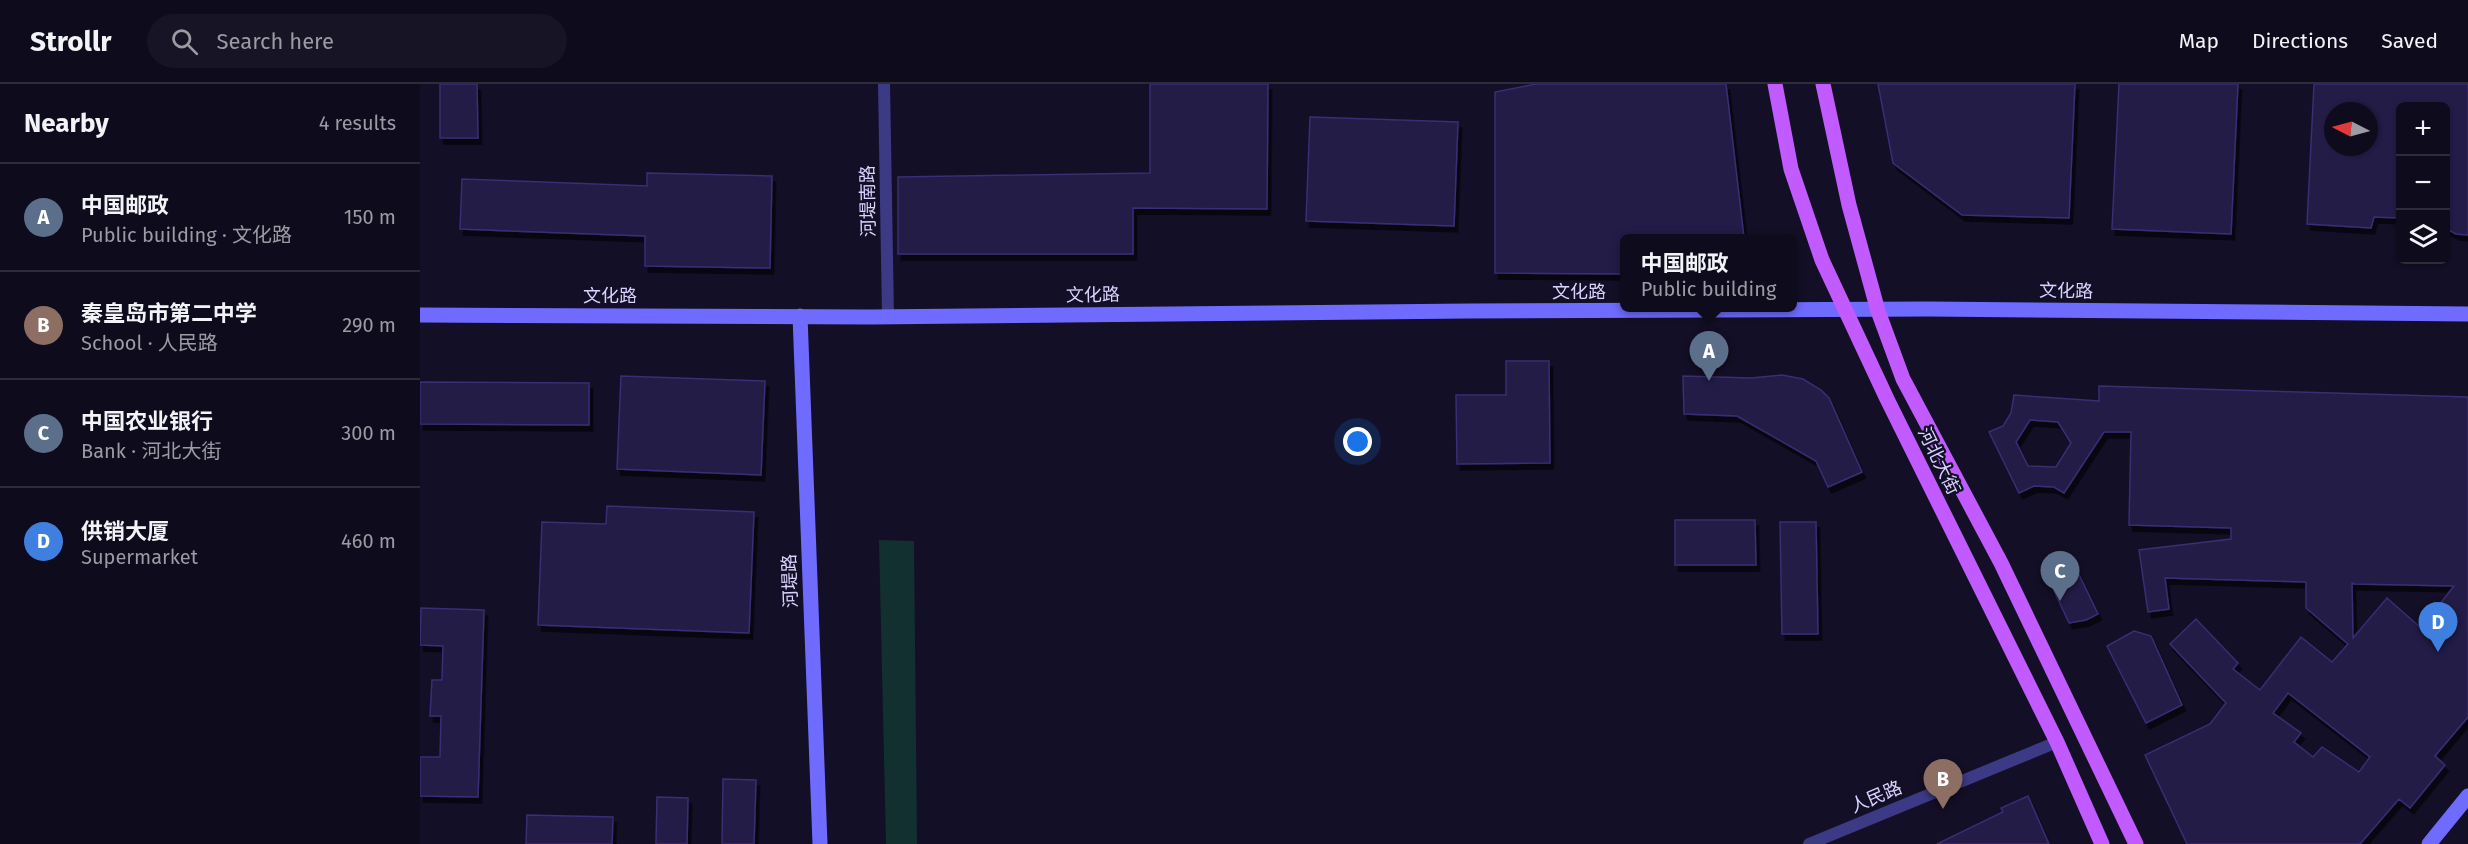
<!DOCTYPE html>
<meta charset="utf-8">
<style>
:root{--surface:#0e0b1c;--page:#171425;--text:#f1f3f6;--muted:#9b9ba3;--line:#2e2b3b;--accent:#00e5ff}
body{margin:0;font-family:"Fira Sans","Noto Sans SC",sans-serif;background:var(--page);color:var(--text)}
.controls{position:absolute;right:18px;top:18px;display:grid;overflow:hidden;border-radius:9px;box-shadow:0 2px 4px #0004}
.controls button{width:54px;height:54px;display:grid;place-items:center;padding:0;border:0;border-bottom:2px solid var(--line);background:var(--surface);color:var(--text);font:30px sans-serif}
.compass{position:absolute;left:1904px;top:18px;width:54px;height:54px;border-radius:50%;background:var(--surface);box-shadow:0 2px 4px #0004;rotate:276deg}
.you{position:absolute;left:938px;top:358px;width:21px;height:21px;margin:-15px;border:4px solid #fff;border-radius:50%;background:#1a73e8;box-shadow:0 0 0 9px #1a73e833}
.badge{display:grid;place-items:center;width:39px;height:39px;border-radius:50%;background:var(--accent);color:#fff;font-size:20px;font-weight:700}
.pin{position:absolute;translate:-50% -50px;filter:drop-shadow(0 2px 3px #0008)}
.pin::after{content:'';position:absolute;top:32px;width:21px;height:18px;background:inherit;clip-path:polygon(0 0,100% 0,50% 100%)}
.popup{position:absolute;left:1200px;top:150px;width:177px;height:78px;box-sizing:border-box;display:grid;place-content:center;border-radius:9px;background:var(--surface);filter:drop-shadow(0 2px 4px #0005);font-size:20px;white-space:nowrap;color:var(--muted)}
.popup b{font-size:22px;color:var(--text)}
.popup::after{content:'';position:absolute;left:50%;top:100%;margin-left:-12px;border:12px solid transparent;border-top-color:var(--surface)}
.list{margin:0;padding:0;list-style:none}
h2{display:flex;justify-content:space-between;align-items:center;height:78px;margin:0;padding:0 24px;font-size:26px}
h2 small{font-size:20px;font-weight:400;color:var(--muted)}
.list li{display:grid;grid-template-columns:39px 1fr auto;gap:18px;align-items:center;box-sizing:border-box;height:108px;padding:0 24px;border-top:2px solid var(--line)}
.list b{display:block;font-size:22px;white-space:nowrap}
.list p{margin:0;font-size:20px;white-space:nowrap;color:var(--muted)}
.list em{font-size:20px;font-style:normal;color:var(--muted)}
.icon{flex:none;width:33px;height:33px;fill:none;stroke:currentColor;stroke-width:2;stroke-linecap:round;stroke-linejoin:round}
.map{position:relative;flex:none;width:2048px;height:760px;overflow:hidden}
header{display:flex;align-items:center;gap:36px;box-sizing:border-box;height:84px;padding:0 30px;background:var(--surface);border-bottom:2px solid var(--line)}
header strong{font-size:28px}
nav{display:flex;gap:33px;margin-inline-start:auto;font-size:21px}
.search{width:420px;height:54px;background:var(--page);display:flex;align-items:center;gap:15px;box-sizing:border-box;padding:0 21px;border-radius:33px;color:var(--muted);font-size:22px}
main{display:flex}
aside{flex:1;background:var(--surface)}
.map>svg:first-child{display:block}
.green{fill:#12302f}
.building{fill:#241b47;stroke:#3b2d73;stroke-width:1.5;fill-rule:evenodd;filter:url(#shadow)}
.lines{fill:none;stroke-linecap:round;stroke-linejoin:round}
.street{stroke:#3d3a85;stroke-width:12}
.secondary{stroke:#6f6bff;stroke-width:15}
.primary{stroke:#c25bff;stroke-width:15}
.labels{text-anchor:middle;stroke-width:4.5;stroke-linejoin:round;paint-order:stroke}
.street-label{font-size:18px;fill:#d9d4ff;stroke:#130f26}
</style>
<header>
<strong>Strollr</strong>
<div class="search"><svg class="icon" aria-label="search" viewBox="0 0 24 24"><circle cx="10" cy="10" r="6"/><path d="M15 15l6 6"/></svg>Search here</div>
<nav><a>Map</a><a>Directions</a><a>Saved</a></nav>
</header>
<main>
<aside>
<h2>Nearby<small>4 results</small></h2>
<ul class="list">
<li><span class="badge" style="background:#5c6f8a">A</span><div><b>中国邮政</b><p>Public building · 文化路</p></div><em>150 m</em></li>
<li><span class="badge" style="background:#8d6e63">B</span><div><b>秦皇岛市第二中学</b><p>School · 人民路</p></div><em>290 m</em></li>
<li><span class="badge" style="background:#5c6f8a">C</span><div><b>中国农业银行</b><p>Bank · 河北大街</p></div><em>300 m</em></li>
<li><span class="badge" style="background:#3f7fe0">D</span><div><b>供销大厦</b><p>Supermarket</p></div><em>460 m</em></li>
</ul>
</aside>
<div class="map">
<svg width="2048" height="760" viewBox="0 0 2048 760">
<defs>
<filter id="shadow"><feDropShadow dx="3.5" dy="6" stdDeviation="0" flood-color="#0009"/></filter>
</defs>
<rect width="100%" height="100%" fill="#130f26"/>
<path class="green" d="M459,456L494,457L497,760H466Z"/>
<g class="building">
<path d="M20,0H57L58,54H20Z"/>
<path d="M730,0H848L847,125L713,124V170H478V93L730,89Z"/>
<path d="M1116,0H1306L1324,154H1205V190L1075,189V8Z"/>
<path d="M1458,0H1655L1649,134L1542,131L1473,79Z"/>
<path d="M1699,0H1818L1811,150L1692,145Z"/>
<path d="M1894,0H2048V151L2036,150L2025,144V22H1980V134L1954,133L1951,144L1887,140ZM1913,27H1949V63H1913Z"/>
<path d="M890,33L1038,38L1034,142L886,137Z"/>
<path d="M227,89L352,92L350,184L225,182V152L40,145L42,95L227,102Z"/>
<path d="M1086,277H1129L1130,379L1037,380L1036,311H1086Z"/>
<path d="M1362,291L1383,295L1401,306L1409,314L1442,388L1408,403L1396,377L1317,332L1264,330L1263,292L1331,294Z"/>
<path d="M201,292L345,297L341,391L197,385Z"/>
<path d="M0,298L169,299V341L0,340Z"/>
<path d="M1679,302L2048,313V633L2015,672L2025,681L1990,724L1979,715L1940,760H1767L1725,671L1790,640L1806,619L1750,560L1776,535L1818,579L1813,585L1840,606L1881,553L1912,578L1928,560L1886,524V498L1745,494L1749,525L1728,528L1719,466L1811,455V444L1709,441L1711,348H1684L1644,409L1634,403L1614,402L1599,409L1569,348L1583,342L1591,329L1594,311L1679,317ZM1610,336L1638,338L1651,359L1636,383L1608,382L1596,358ZM1932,499L1934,500L2034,502L2001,544L1967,514L1933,554ZM1868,609L1950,673L1939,688L1902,663L1893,673L1874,658L1881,649L1853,629Z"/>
<path d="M187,422L334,428L329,549L118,541L122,438L186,440Z"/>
<path d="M1255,436H1335L1336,481H1255Z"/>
<path d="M1360,438H1396L1398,550H1362Z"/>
<path d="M1649,470L1678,530L1666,536L1649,539L1622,481Z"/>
<path d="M1,524L64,526L58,713L0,712V673H20L21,632H10L12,596H22L23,562L0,561Z"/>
<path d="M1714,547L1731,552L1762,621L1726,639L1687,562Z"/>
<path d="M303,695L336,696L334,760H302Z"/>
<path d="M1608,712L1629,760H1517L1583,728L1581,724Z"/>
<path d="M237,713L268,714L267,760H236Z"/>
<path d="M107,731L193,733L192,760H106Z"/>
</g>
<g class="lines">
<g class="street">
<path d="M464,0L468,233"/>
<path d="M1389,760L1637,658"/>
</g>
<g class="secondary">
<path d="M0,231L451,233L1049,227L1508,225L2048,230"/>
<path d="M380,232L400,760"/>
<path d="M2009,760L2048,712"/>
</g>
<g class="primary">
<path d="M1355,0L1371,85L1402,176L1467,315L1637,658L1682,760"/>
<path d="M1403,0L1429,121L1458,227L1483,295L1581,479L1716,760"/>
</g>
</g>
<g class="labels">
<g class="street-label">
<text transform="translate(448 117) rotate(-91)" y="6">河堤南路</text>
<text transform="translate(1646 207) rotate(1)" y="6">文化路</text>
<text x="1159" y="214">文化路</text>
<text transform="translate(673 211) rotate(-1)" y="6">文化路</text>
<text x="190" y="218">文化路</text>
<text transform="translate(1519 377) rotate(64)" y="6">河北大街</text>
<text transform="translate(370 497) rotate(-92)" y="6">河堤路</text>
<text transform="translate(1456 713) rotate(-23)" y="6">人民路</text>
</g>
</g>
</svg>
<div class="controls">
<button>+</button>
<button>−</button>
<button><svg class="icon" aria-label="layers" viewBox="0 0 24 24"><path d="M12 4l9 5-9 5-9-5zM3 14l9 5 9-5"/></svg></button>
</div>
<svg class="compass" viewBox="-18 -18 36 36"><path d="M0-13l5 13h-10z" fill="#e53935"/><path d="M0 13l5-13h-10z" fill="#9b9ba3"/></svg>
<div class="you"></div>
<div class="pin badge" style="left:1289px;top:297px;background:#5c6f8a">A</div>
<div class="popup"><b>中国邮政</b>Public building</div>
<div class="pin badge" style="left:1523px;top:725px;background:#8d6e63">B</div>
<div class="pin badge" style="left:1640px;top:517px;background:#5c6f8a">C</div>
<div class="pin badge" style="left:2018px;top:568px;background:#3f7fe0">D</div>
</div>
</main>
